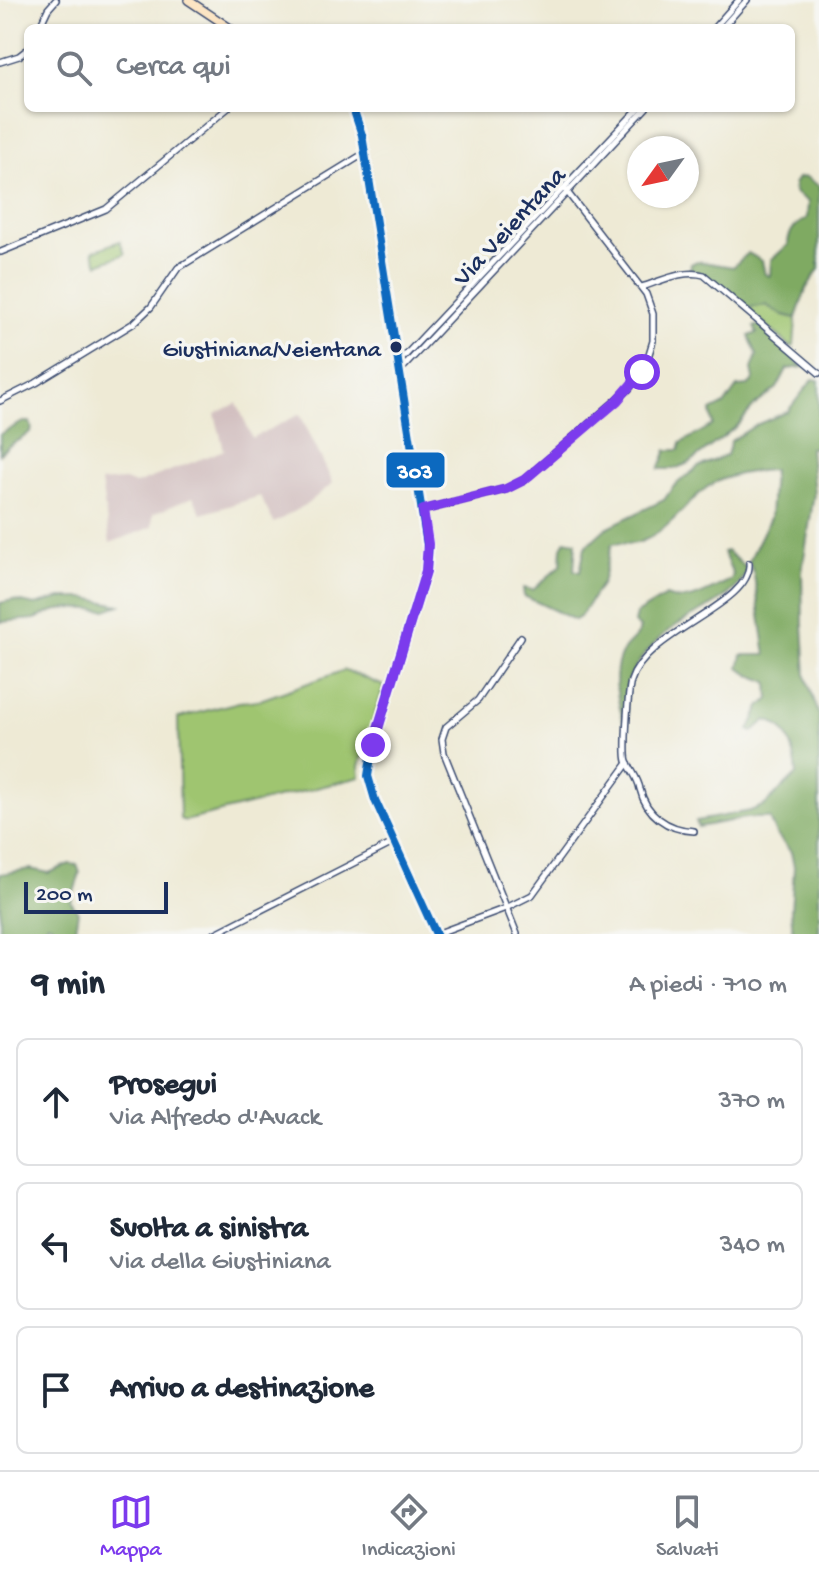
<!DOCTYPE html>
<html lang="it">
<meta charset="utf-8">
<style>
:root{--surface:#fff;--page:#f6f6f7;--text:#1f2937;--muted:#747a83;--line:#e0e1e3;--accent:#7c3aed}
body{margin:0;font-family:"Gochi Hand",sans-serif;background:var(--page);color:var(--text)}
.compass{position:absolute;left:627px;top:136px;width:72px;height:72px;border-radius:50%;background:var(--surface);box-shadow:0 2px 6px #0004;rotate:237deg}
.scale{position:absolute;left:24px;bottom:20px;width:144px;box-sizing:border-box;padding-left:8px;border:4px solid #1b2f5e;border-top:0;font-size:22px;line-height:28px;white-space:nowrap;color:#1b2f5e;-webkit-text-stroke:6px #f6f6f2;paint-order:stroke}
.stop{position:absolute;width:24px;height:24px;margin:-18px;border:6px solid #7c3aed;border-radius:50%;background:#fff}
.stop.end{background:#7c3aed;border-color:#fff;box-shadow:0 2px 8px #0008}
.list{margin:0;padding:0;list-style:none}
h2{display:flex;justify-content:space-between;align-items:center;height:104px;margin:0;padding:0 32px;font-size:34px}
h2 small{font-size:26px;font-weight:400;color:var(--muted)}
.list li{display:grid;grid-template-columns:52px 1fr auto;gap:24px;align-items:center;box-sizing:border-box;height:128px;margin:0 16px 16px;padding:0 16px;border:2px solid var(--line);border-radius:12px}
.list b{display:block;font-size:30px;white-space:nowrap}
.list p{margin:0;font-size:26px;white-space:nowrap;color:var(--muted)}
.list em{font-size:26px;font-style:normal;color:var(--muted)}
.icon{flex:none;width:44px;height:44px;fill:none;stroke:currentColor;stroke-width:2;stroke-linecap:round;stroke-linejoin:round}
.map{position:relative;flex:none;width:819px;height:934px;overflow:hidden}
.search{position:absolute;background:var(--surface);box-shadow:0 2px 6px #0004;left:24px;right:24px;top:24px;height:88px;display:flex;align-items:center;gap:20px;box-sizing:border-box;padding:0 28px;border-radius:12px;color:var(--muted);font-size:30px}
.sheet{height:536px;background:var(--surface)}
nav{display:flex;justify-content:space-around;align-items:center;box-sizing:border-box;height:112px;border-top:2px solid var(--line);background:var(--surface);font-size:22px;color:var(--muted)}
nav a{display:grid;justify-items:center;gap:4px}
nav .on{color:var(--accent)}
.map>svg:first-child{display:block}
.industrial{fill:#d2bfc0}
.green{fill:#9fc570;stroke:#5d7a67;stroke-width:2}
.forest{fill:#7faa62;stroke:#4d6c60;stroke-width:2}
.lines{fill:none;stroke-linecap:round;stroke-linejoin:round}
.street-casing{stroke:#3b4b70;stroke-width:8}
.secondary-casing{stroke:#3b4b70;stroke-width:10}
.street{stroke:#fff;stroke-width:5}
.secondary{stroke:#fce5c4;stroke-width:7}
.bus-1-casing{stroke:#f6f6f2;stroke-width:14}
.bus-1{stroke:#0c69bf;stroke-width:8}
.route{stroke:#7c3aed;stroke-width:10}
.bus-dot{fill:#1b2f5e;stroke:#f6f6f2;stroke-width:3}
.labels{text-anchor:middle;stroke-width:7;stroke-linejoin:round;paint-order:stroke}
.bus-label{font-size:24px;fill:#1b2f5e;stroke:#f6f6f2;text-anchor:end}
.street-label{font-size:26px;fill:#1b2f5e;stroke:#f6f6f2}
.line-badge{stroke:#f6f6f2;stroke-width:3}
.badge-label{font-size:22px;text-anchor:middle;font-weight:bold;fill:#fff}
</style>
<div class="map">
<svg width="819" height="934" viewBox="0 0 819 934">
<rect width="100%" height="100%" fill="#f6f6f2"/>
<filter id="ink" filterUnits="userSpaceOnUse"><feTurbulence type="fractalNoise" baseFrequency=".0125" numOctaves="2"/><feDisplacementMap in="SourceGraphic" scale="16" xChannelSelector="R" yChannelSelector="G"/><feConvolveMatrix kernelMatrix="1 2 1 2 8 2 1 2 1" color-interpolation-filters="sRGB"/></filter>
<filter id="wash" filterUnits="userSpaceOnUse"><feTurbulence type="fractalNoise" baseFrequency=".006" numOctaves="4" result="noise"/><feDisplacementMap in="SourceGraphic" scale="32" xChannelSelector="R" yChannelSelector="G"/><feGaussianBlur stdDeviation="1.8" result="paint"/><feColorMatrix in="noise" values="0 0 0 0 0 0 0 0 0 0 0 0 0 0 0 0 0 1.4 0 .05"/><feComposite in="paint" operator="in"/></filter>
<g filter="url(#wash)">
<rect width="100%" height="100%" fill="#eeead5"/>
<path class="industrial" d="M237,403L252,438L300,414L333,483L307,504L274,523L260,496L202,514L193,497L153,514L152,527L110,543L101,482L124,480L136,484L224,450L215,414Z"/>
<g class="green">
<path d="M120,241L125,254L98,264L93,251Z"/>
<path d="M766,305L780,314L796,318L794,346L791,347L747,308Z"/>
<path d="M345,670L384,686L359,766L360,777L185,821L180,819L178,718L239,702L260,700Z"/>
</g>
<g class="forest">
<path d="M806,177L819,186V269L806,289L796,318L780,314L766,305L747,308L715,280L690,269L691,264L697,261L733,267L748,253L762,261L765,274L770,276L771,260L788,245C788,230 796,225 807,218L808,202L795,193L794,184L798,178Z"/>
<path d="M759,325L803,367L787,369L777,388L754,406L736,427L689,463L674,469H659L667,450H679L681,443L713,425L711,411L725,404L737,387L748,386L754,379L752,369L757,355L749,336L757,333L754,327Z"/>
<path d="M813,379L819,380V447L810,448L814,494L802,572L803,624L806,676L819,715V934H793L791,911L794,867L791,852L776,834L769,818H746L698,827L696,821L750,811L765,805L797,774C795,753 790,726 766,720L753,732L749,730L760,707L769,699L768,682L750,675L739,668L742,655H766L754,575L749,561L770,518L773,470C749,471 719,476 701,492C681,510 664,535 637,543C629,545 621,542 612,544L602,583L580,617L575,620L524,596L523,588L533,590L561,565L562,547L566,540L576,542L574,570L580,572L585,547L606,528L664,500L674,486L698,467L727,455L731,441L756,425L787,412Z"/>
<path d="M23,422H30L32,429C26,440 10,441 0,454V434Z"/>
<path d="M727,551L747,569C738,599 698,610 674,627C658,638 637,660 629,679C624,691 627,709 627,723L624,725C618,701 609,670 625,648C631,640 638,638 640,628L634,623L636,614L666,596C688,606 711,589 731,580L733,574L723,552Z"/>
<path d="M61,598H86L120,605L106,610L70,608L54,611L35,619L0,622V603L13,600L35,605Z"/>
<path d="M69,864L77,865L80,873L71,902L78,912L74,934H50L52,925L47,923L46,934H0V874L30,869L49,873Z"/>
</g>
</g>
<g filter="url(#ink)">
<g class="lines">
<g class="street-casing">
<g id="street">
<path d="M39,28L48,9L56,0"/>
<path d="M714,28L739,0"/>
<path d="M722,28L747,0"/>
<path d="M0,62L19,56L28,49"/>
<path d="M1,252L106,209L228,108"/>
<path d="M642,287C661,281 684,269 704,275L819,373"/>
<path d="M399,362L639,108"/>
<path d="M400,371L646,108"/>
<path d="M0,401L36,383L134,323L151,307L178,268L365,153"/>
<path d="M423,510L506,489L524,480L629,389L645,367L653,341V314L646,294L564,188"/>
<path d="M694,831C667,830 646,814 640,789C638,778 631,771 627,761C624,752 628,691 631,681C646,631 753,605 749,563"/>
<path d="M214,934L393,843"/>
<path d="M436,934L506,908L532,895L628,763"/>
<path d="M517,934L444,753L442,739L446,727L478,700L521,637"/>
</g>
</g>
<g class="secondary-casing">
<g id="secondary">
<path d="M188,0L230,28"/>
<path d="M353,108L362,135L428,550L426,571L373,745L368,776L375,800L436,934"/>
</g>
</g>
<use href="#street" class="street"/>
<use href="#secondary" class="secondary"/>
<g class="bus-1-casing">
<path id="bus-1" d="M353,108L362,135L428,550L426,571L373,745L368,776L375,800L436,934"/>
</g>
<use href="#bus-1" class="bus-1"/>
</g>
</g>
<g class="lines" filter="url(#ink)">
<path class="route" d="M373,745L426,571L428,544L423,510L506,489L524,480L617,401L642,372"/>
</g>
<circle class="bus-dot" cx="396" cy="347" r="7"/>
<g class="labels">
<g class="bus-label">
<text x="381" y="356">Giustiniana/Veientana</text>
</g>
<g class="street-label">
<text transform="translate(508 225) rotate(-47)" y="9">Via Veientana</text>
</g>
</g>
<rect class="line-badge" x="385" y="451" width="61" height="38" rx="8" fill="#0c69bf"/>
<g class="badge-label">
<text x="415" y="478">303</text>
</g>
</svg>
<svg class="compass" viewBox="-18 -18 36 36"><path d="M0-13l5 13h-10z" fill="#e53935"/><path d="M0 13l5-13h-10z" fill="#747a83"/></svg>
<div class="scale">200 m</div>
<div class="stop" style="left:642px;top:372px"></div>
<div class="stop end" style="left:373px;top:745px"></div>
<div class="search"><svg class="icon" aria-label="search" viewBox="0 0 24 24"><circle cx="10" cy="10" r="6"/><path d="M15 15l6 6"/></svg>Cerca qui</div>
</div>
<section class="sheet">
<h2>9 min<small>A piedi · 710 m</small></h2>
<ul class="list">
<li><svg class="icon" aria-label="ahead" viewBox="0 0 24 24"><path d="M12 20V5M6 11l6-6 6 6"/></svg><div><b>Prosegui</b><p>Via Alfredo d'Avack</p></div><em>370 m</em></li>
<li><svg class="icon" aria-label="left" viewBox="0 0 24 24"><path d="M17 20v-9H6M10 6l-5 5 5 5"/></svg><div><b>Svolta a sinistra</b><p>Via della Giustiniana</p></div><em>340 m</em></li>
<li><svg class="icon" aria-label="arrive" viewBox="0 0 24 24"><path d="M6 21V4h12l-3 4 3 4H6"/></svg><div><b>Arrivo a destinazione</b></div></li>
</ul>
</section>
<nav>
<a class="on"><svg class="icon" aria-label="map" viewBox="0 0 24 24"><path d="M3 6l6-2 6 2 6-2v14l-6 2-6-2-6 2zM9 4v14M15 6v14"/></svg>Mappa</a>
<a><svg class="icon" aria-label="directions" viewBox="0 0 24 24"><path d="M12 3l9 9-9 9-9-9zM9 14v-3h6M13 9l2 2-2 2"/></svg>Indicazioni</a>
<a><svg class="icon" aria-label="saved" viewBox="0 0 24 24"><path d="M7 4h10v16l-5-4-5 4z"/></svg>Salvati</a>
</nav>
